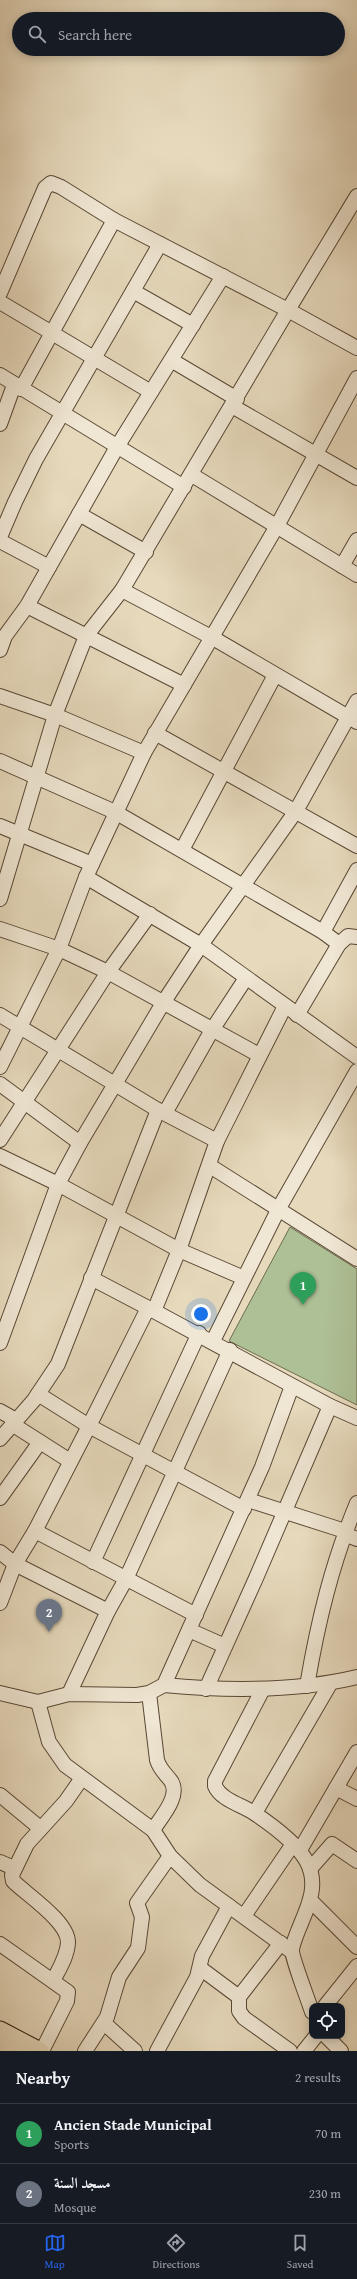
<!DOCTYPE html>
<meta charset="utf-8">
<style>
:root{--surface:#171b24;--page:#242831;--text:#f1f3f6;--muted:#9ea1a6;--line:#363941;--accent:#2563eb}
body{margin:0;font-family:"Gentium Book Plus",Amiri,serif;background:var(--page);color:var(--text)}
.controls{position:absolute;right:12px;bottom:12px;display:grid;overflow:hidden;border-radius:8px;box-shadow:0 2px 10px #0003}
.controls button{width:36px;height:36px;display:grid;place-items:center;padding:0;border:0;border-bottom:1px solid var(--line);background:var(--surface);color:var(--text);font:20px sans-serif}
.you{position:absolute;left:201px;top:1314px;width:14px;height:14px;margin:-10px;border:3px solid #fff;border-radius:50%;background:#1a73e8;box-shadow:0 0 0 6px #1a73e833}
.badge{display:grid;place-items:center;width:26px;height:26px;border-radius:50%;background:var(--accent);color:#fff;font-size:13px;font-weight:700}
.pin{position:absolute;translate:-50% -33px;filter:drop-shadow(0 1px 2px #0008)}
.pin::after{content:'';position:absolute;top:21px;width:14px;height:12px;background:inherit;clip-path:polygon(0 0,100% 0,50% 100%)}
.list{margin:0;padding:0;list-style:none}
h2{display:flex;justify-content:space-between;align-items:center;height:52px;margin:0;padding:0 16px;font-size:17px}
h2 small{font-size:13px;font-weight:400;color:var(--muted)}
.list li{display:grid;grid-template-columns:26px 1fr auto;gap:12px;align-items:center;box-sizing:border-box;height:60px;padding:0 16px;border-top:1px solid var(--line)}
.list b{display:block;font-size:15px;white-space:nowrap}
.list p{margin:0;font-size:13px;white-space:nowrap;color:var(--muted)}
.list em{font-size:13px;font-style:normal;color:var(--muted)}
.icon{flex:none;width:22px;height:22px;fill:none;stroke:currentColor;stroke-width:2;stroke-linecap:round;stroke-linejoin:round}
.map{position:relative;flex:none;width:357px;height:2051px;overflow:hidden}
.search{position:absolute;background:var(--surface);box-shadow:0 2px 10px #0003;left:12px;right:12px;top:12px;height:44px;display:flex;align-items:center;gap:10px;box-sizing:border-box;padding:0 14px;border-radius:22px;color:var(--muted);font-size:15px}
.sheet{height:172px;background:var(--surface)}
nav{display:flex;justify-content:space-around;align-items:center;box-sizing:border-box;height:56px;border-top:1px solid var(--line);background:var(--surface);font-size:11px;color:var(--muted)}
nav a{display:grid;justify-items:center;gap:2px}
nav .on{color:var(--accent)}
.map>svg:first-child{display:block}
.green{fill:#aec096;stroke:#6c6c4f}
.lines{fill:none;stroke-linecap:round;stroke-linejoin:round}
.minor-casing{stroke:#594835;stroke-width:16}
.major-casing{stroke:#2a1808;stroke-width:19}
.minor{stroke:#efe6d3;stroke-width:14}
.major{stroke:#e6d9bc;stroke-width:17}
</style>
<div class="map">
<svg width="357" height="2051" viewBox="0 0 357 2051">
<rect width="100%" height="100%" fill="#e6d9bc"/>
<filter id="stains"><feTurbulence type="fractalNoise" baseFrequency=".005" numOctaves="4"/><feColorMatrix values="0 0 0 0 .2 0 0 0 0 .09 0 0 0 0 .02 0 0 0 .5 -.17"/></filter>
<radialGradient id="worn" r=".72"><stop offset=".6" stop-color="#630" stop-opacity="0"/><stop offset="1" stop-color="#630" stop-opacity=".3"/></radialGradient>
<path class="green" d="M290,1227L357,1269V1405L229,1341Z"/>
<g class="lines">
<g class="minor-casing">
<g id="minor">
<path d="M133,291L193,325"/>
<path d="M0,293L45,188L51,183L61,187L114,220L288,310L357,196"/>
<path d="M0,302L151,392"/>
<path d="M171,360L237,399"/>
<path d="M0,375L184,487"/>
<path d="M21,389L114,220"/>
<path d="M232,406L357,478"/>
<path d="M0,424L14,385"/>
<path d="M192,475L357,575"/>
<path d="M79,514L146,552"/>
<path d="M0,537L15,502L36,459L160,244"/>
<path d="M0,541L49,567"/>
<path d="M342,566L357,540"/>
<path d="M122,590L213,638L357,722"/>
<path d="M27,606L184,685"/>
<path d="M0,650L5,636L27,606L117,447L223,276"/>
<path d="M0,696L55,715L144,753"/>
<path d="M155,733L357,846"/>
<path d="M0,761L115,812L323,932L339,944"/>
<path d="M0,826L92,864"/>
<path d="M182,850L275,675"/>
<path d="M86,877L201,945L357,1057"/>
<path d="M0,899L55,715L86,636L122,590L288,310L357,348"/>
<path d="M0,929L59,949L108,972L259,1055"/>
<path d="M323,932L357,870"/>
<path d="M0,1015L158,1110L217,1141L179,1250L154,1311L330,1406L357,1418"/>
<path d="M297,1015L339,944L348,936L357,937"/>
<path d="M0,1067L59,949L86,877L144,753L277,526L357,378"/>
<path d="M0,1084L80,1143"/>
<path d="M165,1113L212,1030L246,978"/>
<path d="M0,1140L108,972L150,914"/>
<path d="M217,1141L285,1006"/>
<path d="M0,1156L58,1184L179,1250L244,1278"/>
<path d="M210,1166L357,1259"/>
<path d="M91,1278L154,1311"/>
<path d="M213,1341L279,1208L357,1071"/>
<path d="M0,1343L58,1184L80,1143L163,1003L201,945L296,811L357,701"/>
<path d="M38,1394L89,1426L244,1509"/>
<path d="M0,1411L16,1420"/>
<path d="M12,1424L70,1461"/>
<path d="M0,1439L34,1400L58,1364L158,1110"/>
<path d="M0,1498L40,1442"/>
<path d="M248,1500L345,1531"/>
<path d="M35,1531L196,1615"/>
<path d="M344,1534L357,1539"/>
<path d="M0,1552L15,1564L108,1611"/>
<path d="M93,1562L199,1333"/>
<path d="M0,1603L15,1564L35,1531L89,1426L148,1308"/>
<path d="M189,1630L225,1646"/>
<path d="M164,1685C228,1691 294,1692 357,1677"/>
<path d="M307,1686C318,1621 332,1563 357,1503"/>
<path d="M206,1689L256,1578L330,1406"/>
<path d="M263,1689L215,1781V1786C221,1800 242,1805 254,1813C272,1825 297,1843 307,1862C323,1893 298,1921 292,1949C291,1956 309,2002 312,2012"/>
<path d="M0,1693L38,1702L69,1694L137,1695L149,1693L164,1685L262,1467L292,1386"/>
<path d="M149,1693L157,1760C160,1770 166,1774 171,1781C181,1796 161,1817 153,1830"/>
<path d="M69,1694L108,1611L126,1579L230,1350"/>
<path d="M38,1702L49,1742L65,1765L153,1830L170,1856L200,1885L291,1951"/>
<path d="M336,1788L357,1799"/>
<path d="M0,1795L40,1828"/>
<path d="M255,1813L330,1684"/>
<path d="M300,1850L357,1752"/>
<path d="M0,1862L14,1868"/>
<path d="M310,1869L332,1844L357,1861"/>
<path d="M310,1900L357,1947"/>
<path d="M244,1916L293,1844"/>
<path d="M0,1944L68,1992L67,2001L42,2051"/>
<path d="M200,1968L239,1997V2011L244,2018L290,2051"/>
<path d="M53,1981C59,1969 67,1957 68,1943C69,1922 27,1895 13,1881L12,1875L27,1844L66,1801L82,1778"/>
<path d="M239,1997L281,1943"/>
<path d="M325,2006L357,1966"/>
<path d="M104,2023L135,2051"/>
<path d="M326,2036L341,2051"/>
<path d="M85,2051L107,2017L119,1977L138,1948L142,1917L137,1903L170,1856"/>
<path d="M157,2051L197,1977L202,1956L229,1906"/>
<path d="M304,2051L316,2036"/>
</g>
</g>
<g class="major-casing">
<g id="major">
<path d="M0,2030L40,2051"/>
<path d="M0,2043L14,2051"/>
</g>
</g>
<use href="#minor" class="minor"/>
<use href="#major" class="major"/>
</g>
<rect width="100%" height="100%" filter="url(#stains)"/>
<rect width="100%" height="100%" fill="url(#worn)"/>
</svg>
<div class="controls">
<button><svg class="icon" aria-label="locate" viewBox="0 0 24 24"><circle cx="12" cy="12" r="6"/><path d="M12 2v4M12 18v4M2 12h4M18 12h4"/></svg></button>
</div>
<div class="you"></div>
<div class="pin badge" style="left:303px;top:1305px;background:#2e9e5b">1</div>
<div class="pin badge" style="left:49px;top:1632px;background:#6b7280">2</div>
<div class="search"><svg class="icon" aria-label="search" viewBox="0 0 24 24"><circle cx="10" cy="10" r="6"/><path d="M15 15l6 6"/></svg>Search here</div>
</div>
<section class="sheet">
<h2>Nearby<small>2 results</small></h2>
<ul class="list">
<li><span class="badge" style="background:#2e9e5b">1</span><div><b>Ancien Stade Municipal</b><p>Sports</p></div><em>70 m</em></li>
<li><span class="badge" style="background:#6b7280">2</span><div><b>مسجد السنة</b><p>Mosque</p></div><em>230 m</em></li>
</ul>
</section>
<nav>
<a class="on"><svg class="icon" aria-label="map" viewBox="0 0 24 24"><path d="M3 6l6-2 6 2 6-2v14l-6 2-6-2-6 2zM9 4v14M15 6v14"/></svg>Map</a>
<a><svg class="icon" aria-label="directions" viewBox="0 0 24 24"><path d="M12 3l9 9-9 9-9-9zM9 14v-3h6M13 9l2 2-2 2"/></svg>Directions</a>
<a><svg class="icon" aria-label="saved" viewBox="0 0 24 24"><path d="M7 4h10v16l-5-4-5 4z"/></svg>Saved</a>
</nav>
